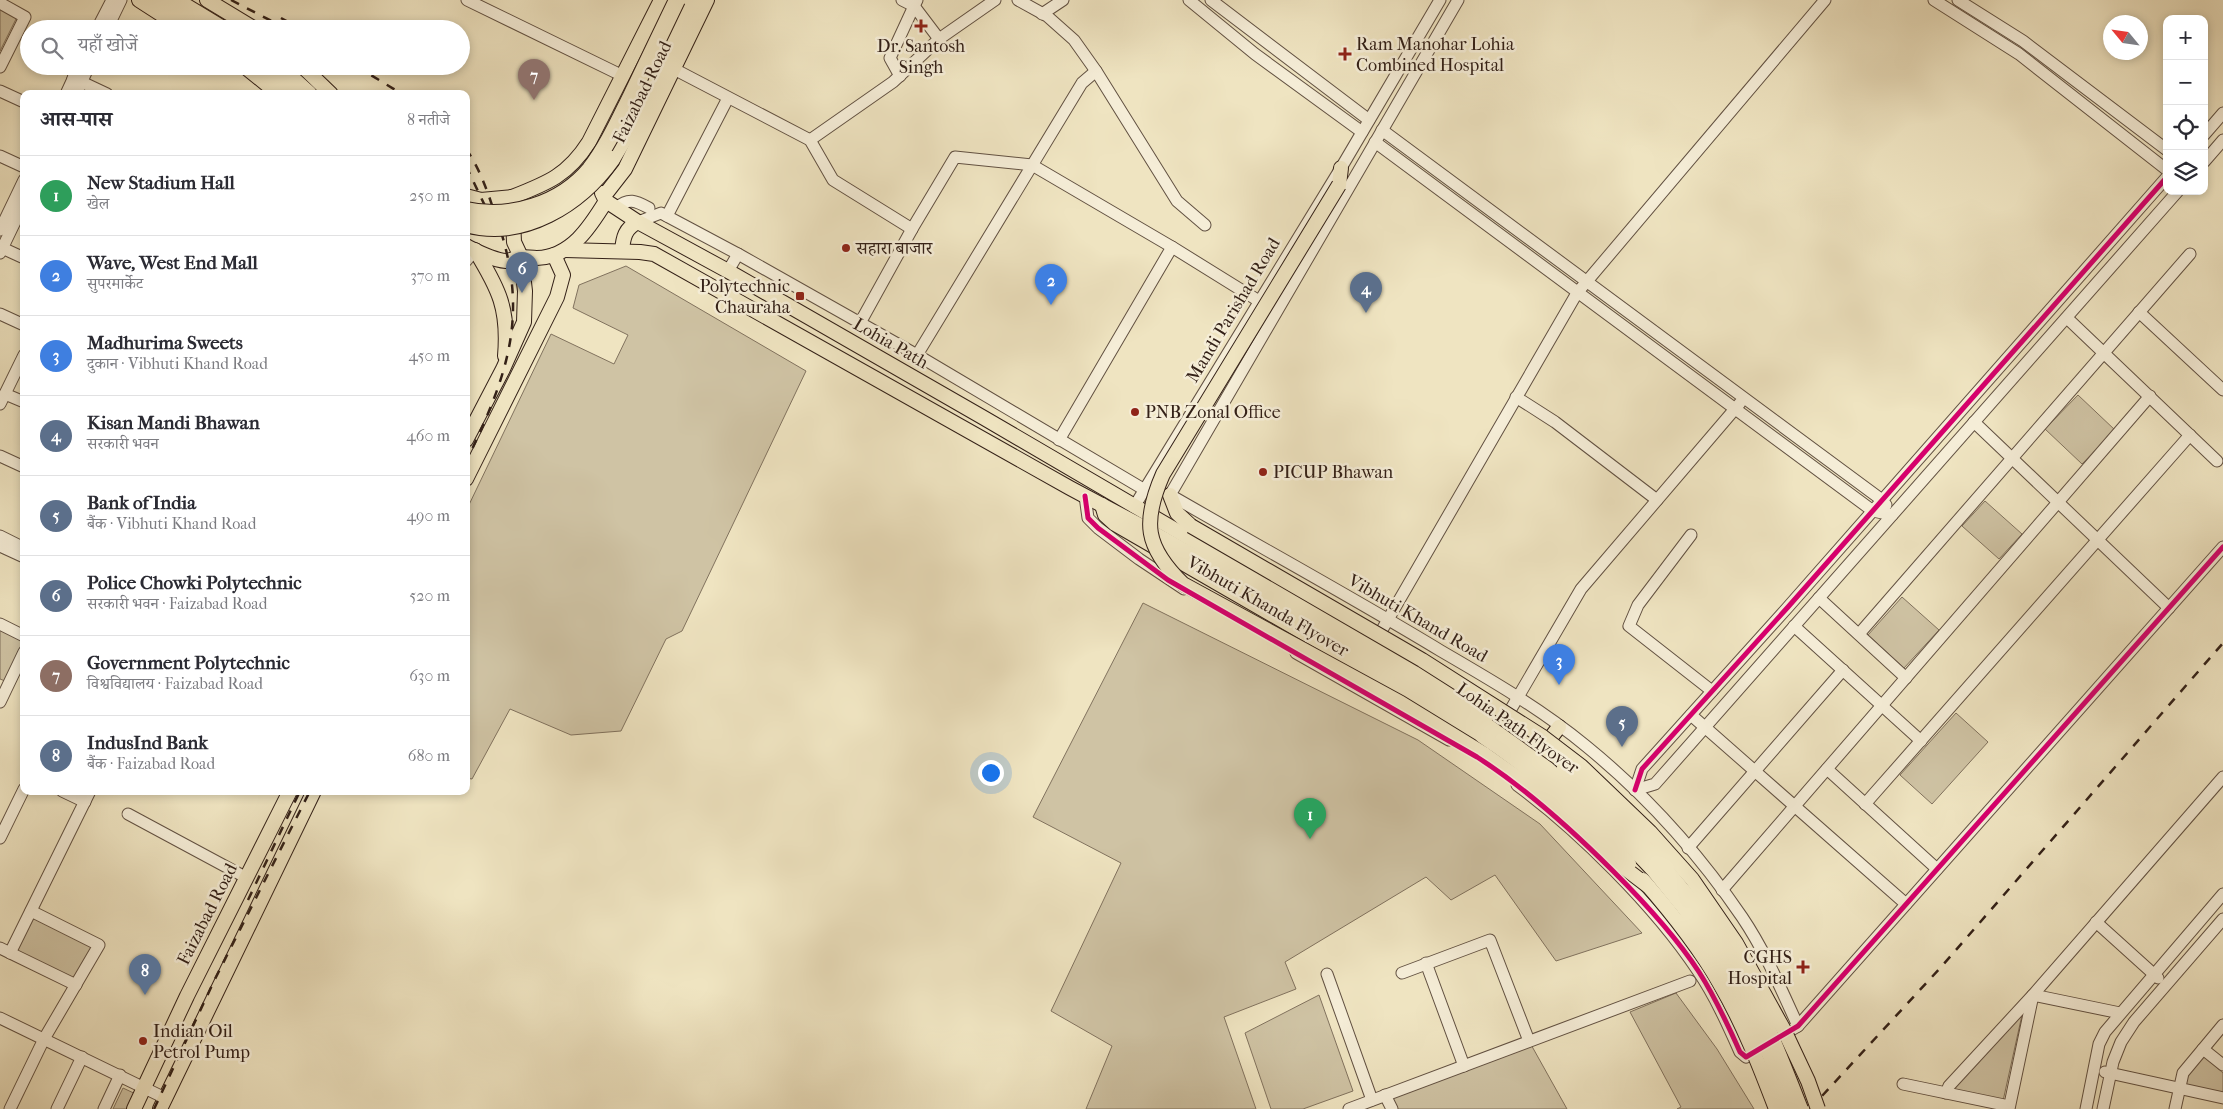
<!DOCTYPE html>
<html lang="hi">
<meta charset="utf-8">
<style>
:root{--surface:#fff;--page:#f2f2f3;--text:#2b2b33;--muted:#7c7c81;--line:#e1e1e2;--accent:#b45309}
body{margin:0;font-family:"IM FELL French Canon","Noto Serif Devanagari",serif;background:var(--page);color:var(--text)}
.controls{position:absolute;right:15px;top:15px;display:grid;overflow:hidden;border-radius:10px;box-shadow:0 2px 8px #0003}
.controls button{width:45px;height:45px;display:grid;place-items:center;padding:0;border:0;border-bottom:1px solid var(--line);background:var(--surface);color:var(--text);font:25px sans-serif}
.compass{position:absolute;left:2103px;top:15px;width:45px;height:45px;border-radius:50%;background:var(--surface);box-shadow:0 2px 8px #0003;rotate:299deg}
.you{position:absolute;left:990px;top:772px;width:18px;height:18px;margin:-12px;border:4px solid #fff;border-radius:50%;background:#1a73e8;box-shadow:0 0 0 8px #1a73e833}
.badge{display:grid;place-items:center;width:32px;height:32px;border-radius:50%;background:var(--accent);color:#fff;font-size:16px;font-weight:700}
.pin{position:absolute;translate:-50% -41px;filter:drop-shadow(0 1px 2px #0008)}
.pin::after{content:'';position:absolute;top:26px;width:18px;height:15px;background:inherit;clip-path:polygon(0 0,100% 0,50% 100%)}
.list{margin:0;padding:0;list-style:none}
h2{display:flex;justify-content:space-between;align-items:center;height:65px;margin:0;padding:0 20px;font-size:21px}
h2 small{font-size:16px;font-weight:400;color:var(--muted)}
.list li{display:grid;grid-template-columns:32px 1fr auto;gap:15px;align-items:center;box-sizing:border-box;height:80px;padding:0 20px;border-top:1px solid var(--line)}
.list b{display:block;font-size:19px;white-space:nowrap}
.list p{margin:0;font-size:16px;white-space:nowrap;color:var(--muted)}
.list em{font-size:16px;font-style:normal;color:var(--muted)}
.icon{flex:none;width:28px;height:28px;fill:none;stroke:currentColor;stroke-width:2;stroke-linecap:round;stroke-linejoin:round}
.map{position:relative;flex:none;width:2223px;height:1109px;overflow:hidden}
.search{position:absolute;background:var(--surface);box-shadow:0 2px 8px #0003;left:20px;top:20px;width:450px;height:55px;display:flex;align-items:center;gap:12px;box-sizing:border-box;padding:0 18px;border-radius:28px;color:var(--muted);font-size:19px}
.panel{position:absolute;background:var(--surface);box-shadow:0 2px 8px #0003;left:20px;top:90px;width:450px;height:705px;border-radius:10px}
.map>svg:first-child{display:block}
.green{fill:#cfc3a4;stroke:#81725e}
.lines{fill:none;stroke-linecap:round;stroke-linejoin:round}
.minor-casing{stroke:#625142;stroke-width:13}
.major-casing{stroke:#332017;stroke-width:16}
.highway-casing{stroke:#332017;stroke-width:18}
.minor{stroke:#f5edd7;stroke-width:11}
.major{stroke:#efe4c1;stroke-width:14}
.highway{stroke:#efe4c1;stroke-width:16}
.rail{stroke:#332017;stroke-width:2.5;stroke-dasharray:9 9;stroke-linecap:butt}
.major-bridge-casing{stroke:#332017;stroke-width:16;stroke-linecap:butt}
.highway-bridge-casing{stroke:#332017;stroke-width:18;stroke-linecap:butt}
.major-bridge{stroke:#efe4c1;stroke-width:14}
.highway-bridge{stroke:#efe4c1;stroke-width:16}
.cycleway-casing{stroke:#f5edd7;stroke-width:8}
.cycleway{stroke:#d6006c;stroke-width:5}
.poi-dot{fill:#8f2418;stroke:#f5edd7;stroke-width:2}
.labels{text-anchor:middle;stroke-width:5;stroke-linejoin:round;paint-order:stroke}
.poi-label{font-size:18px;fill:#332017;stroke:#f5edd7;text-anchor:start}
.street-label{font-size:18px;fill:#332017;stroke:#f5edd7}
</style>
<div class="map">
<svg width="2223" height="1109" viewBox="0 0 2223 1109">
<rect width="100%" height="100%" fill="#efe4c1"/>
<filter id="stains"><feTurbulence type="fractalNoise" baseFrequency=".004" numOctaves="4"/><feColorMatrix values="0 0 0 0 .2 0 0 0 0 .09 0 0 0 0 .02 0 0 0 .5 -.17"/></filter>
<radialGradient id="worn" r=".72"><stop offset=".6" stop-color="#630" stop-opacity="0"/><stop offset="1" stop-color="#630" stop-opacity=".3"/></radialGradient>
<g class="green">
<path d="M0,7L17,17L0,51Z"/>
<path d="M626,266L806,371L682,631L666,639L621,731L571,735L510,709L472,779L466,778V511L551,334L614,364L628,335L573,308L579,285Z"/>
<path d="M2078,395L2115,430L2082,464L2045,429Z"/>
<path d="M1985,501L2022,534L1999,559L1962,526Z"/>
<path d="M1902,597L1939,630L1904,668L1868,635Z"/>
<path d="M1143,603L1418,740L1540,824L1642,933L1556,961L1495,875L1451,900L1426,877L1285,962L1296,989L1224,1017L1256,1109H1086L1112,1046L1051,1011L1121,863L1033,817Z"/>
<path d="M0,630L24,642L5,681L0,679Z"/>
<path d="M1956,713L1988,742L1932,804L1900,775Z"/>
<path d="M33,918L92,947L75,979L16,950Z"/>
<path d="M1676,993L1717,1049L1754,1109H1677L1681,1107L1630,1012Z"/>
<path d="M1319,995L1353,1091L1303,1109H1271L1245,1033Z"/>
<path d="M2022,1015L2003,1101L1952,1089Z"/>
<path d="M1529,1041L1567,1109H1392L1385,1095Z"/>
<path d="M2203,1055L2223,1073V1093L2185,1086L2187,1076Z"/>
<path d="M123,1088L140,1096L135,1109H113Z"/>
</g>
<g class="lines">
<g class="minor-casing">
<g id="minor">
<path d="M467,0L623,76"/>
<path d="M902,0L914,6L917,0"/>
<path d="M1018,0L1047,16L1074,40L1096,71L1177,201L1205,225"/>
<path d="M1189,0L1255,54L1362,132"/>
<path d="M1211,0L1369,120"/>
<path d="M1458,0L1170,495C1260,547 1352,597 1441,651C1491,680 1541,709 1586,746C1645,794 1699,854 1742,917C1765,951 1781,989 1798,1026"/>
<path d="M1934,0L2019,54L2167,170"/>
<path d="M1958,0L2023,41L2167,150"/>
<path d="M0,3L25,17L0,67"/>
<path d="M1042,14L1063,0"/>
<path d="M97,29L112,0"/>
<path d="M107,29L121,0"/>
<path d="M674,69L810,140L833,180L912,229"/>
<path d="M900,76L890,58L914,6L939,39L995,0"/>
<path d="M73,78L107,94"/>
<path d="M0,91L24,102"/>
<path d="M66,94L79,66"/>
<path d="M76,94L89,66"/>
<path d="M1382,130L1882,500L1886,505"/>
<path d="M2204,135L2223,113"/>
<path d="M810,140L893,82L939,39"/>
<path d="M1375,142L1873,511L1892,515"/>
<path d="M0,156L24,167"/>
<path d="M2204,162L2223,140"/>
<path d="M616,208C629,197 636,201 649,208"/>
<path d="M667,216L728,98"/>
<path d="M638,222L661,213L738,254"/>
<path d="M0,230L24,180"/>
<path d="M0,247L24,258"/>
<path d="M0,253L24,203"/>
<path d="M466,261L475,250"/>
<path d="M728,271L738,254L917,355L1145,490"/>
<path d="M2139,312L2223,390"/>
<path d="M0,314L24,325"/>
<path d="M2067,318L2217,461"/>
<path d="M860,323L912,229L955,157L1032,165L1172,247L1259,301"/>
<path d="M917,355L1082,83L1096,71"/>
<path d="M5,394L24,402"/>
<path d="M1516,397L1555,422L1657,500"/>
<path d="M0,404L24,355"/>
<path d="M1974,422L2169,608"/>
<path d="M1059,440L1172,247"/>
<path d="M0,456L24,467"/>
<path d="M1085,496L1088,518L1098,528L1139,559L1184,589"/>
<path d="M1134,507L1341,168L1440,0"/>
<path d="M1691,535L1638,605L1629,626L1712,691"/>
<path d="M0,536L24,548"/>
<path d="M0,546L24,557"/>
<path d="M1819,598L1906,678"/>
<path d="M0,624L24,636"/>
<path d="M1794,626L1921,741"/>
<path d="M1859,634L2190,254"/>
<path d="M1375,642L1577,293L1825,0"/>
<path d="M1296,653L1449,740"/>
<path d="M0,702L24,652"/>
<path d="M1691,715L1906,904"/>
<path d="M1504,721L1581,589L1740,403"/>
<path d="M1827,769L1937,869"/>
<path d="M1517,785C1579,831 1655,906 1698,971C1715,996 1728,1025 1740,1052L1746,1057L1760,1048"/>
<path d="M1635,790L1642,769L1788,607L2167,177"/>
<path d="M1635,790L1655,784L2178,191"/>
<path d="M62,791L85,802"/>
<path d="M1865,804L2190,435"/>
<path d="M128,814L247,878"/>
<path d="M0,838L24,789"/>
<path d="M1688,848L1843,670"/>
<path d="M1722,890L2150,396"/>
<path d="M2096,922L2158,978"/>
<path d="M0,948L76,985"/>
<path d="M10,953L90,791"/>
<path d="M1426,963L1464,1066"/>
<path d="M1402,973L1490,940L1529,1041"/>
<path d="M1327,974L1372,1100"/>
<path d="M0,1018L165,1098"/>
<path d="M1778,1038L1798,1026L2223,547"/>
<path d="M2203,1049L2223,1065"/>
<path d="M2105,1072L2223,1098"/>
<path d="M1903,1084L2009,1106"/>
<path d="M1946,1093L1949,1086L2033,995L2223,777"/>
<path d="M1385,1095L1392,1109"/>
<path d="M10,1109L44,1039L99,945L31,911"/>
<path d="M57,1109L82,1057"/>
<path d="M104,1109L120,1075"/>
<path d="M1349,1109L1690,981"/>
<path d="M2009,1109L2033,995L2120,1013"/>
<path d="M2086,1109L2099,1044L2105,1032L2223,894"/>
<path d="M2103,1109L2113,1062L2121,1042L2134,1022L2223,919"/>
<path d="M2175,1109L2183,1073L2223,1025"/>
</g>
</g>
<g class="major-casing">
<g id="major">
<path d="M139,0L184,29"/>
<path d="M207,0L255,29"/>
<path d="M244,66L270,87"/>
<path d="M302,66L331,94"/>
<path d="M1339,185L1341,168"/>
<path d="M466,196L481,200L512,197"/>
<path d="M604,196L625,169L707,0"/>
<path d="M606,201L638,222L728,271L984,418L1504,722L1542,749L1564,768"/>
<path d="M466,246C478,252 493,260 506,261C511,261 516,257 521,257C526,257 532,258 537,258C571,257 590,227 606,201L602,193"/>
<path d="M475,250C499,289 509,309 505,356"/>
<path d="M565,250L640,252L654,254L1070,488L1143,527L1337,637L1488,726"/>
<path d="M622,251C623,238 625,228 638,222"/>
<path d="M466,440L503,369L524,322L525,291L521,257L514,242L512,197C548,183 568,175 589,142L661,0"/>
<path d="M466,479L557,297L563,275L554,255"/>
<path d="M1170,495L1177,513L1191,526"/>
<path d="M1102,505L1105,515L1115,524L1482,736"/>
<path d="M1542,749L1559,727"/>
<path d="M134,1109L187,996L290,791"/>
<path d="M160,1109L314,791"/>
</g>
</g>
<g class="highway-casing">
<g id="highway">
<path d="M153,0L200,29"/>
<path d="M175,0L223,29"/>
<path d="M259,66L289,94"/>
<path d="M278,66L309,94"/>
<path d="M612,159L627,134L693,0"/>
</g>
</g>
<use href="#minor" class="minor"/>
<use href="#major" class="major"/>
<use href="#highway" class="highway"/>
<g class="rail">
<path d="M231,0L287,29"/>
<path d="M281,18L301,29"/>
<path d="M356,66L402,94"/>
<path d="M466,149C479,167 487,190 494,211C531,311 510,370 466,462"/>
<path d="M466,166L486,208"/>
<path d="M248,900L300,791"/>
<path d="M154,1109L215,979L310,791"/>
<path d="M1810,1109L1942,966L2223,643"/>
</g>
<g class="major-bridge-casing">
<g id="major-bridge">
<path d="M1339,185L1163,474C1142,522 1145,547 1183,584L1401,703L1484,754L1552,802L1610,857L1648,886"/>
<path d="M1191,526L1422,660L1543,737L1581,766L1650,832L1692,879L1736,943L1784,1030L1808,1081L1818,1109"/>
<path d="M1488,726L1548,769L1602,816L1654,871L1684,908L1726,972L1769,1054L1788,1109"/>
<path d="M1482,736C1537,773 1586,814 1629,864"/>
<path d="M1564,768C1631,826 1691,890 1737,967C1764,1012 1782,1061 1801,1109"/>
<path d="M1643,880C1671,912 1699,947 1720,984C1743,1023 1760,1067 1776,1109"/>
</g>
</g>
<g class="highway-bridge-casing">
<g id="highway-bridge">
<path d="M466,210C510,220 561,204 590,169C607,147 619,120 631,96C646,64 662,32 677,0"/>
<path d="M466,224C523,240 580,204 612,159"/>
</g>
</g>
<use href="#major-bridge" class="major-bridge"/>
<use href="#highway-bridge" class="highway-bridge"/>
<g class="cycleway-casing">
<g id="cycleway">
<path d="M1085,496L1088,518L1098,528L1168,580L1477,757C1527,789 1571,829 1613,871C1644,902 1675,935 1699,972C1715,997 1728,1025 1740,1052L1746,1057L1798,1026L2223,547"/>
<path d="M1635,790L1642,769L1788,607L2167,177"/>
</g>
</g>
<use href="#cycleway" class="cycleway"/>
</g>
<g class="poi-dot">
<path d="M918.5 18.5h5v5h5v5h-5v5h-5v-5h-5v-5h5z"/>
<path d="M1342.5 46.5h5v5h5v5h-5v5h-5v-5h-5v-5h5z"/>
<circle cx="846" cy="248" r="5"/>
<rect x="795" y="291" width="10" height="10" rx="2.5"/>
<circle cx="1135" cy="412" r="5"/>
<circle cx="1263" cy="472" r="5"/>
<path d="M1800.5 959.5h5v5h5v5h-5v5h-5v-5h-5v-5h5z"/>
<circle cx="143" cy="1041" r="5"/>
</g>
<g class="labels">
<g class="poi-label">
<text x="1356" y="50">Ram Manohar Lohia<tspan x="1356" dy="21">Combined Hospital</tspan></text>
<text x="921" y="52" text-anchor="middle">Dr. Santosh<tspan x="921" dy="21">Singh</tspan></text>
<text x="856" y="254">सहारा बाजार</text>
<text x="790" y="292" text-anchor="end">Polytechnic<tspan x="790" dy="21">Chauraha</tspan></text>
<text x="1145" y="418">PNB Zonal Office</text>
<text x="1273" y="478">PICUP Bhawan</text>
<text x="1792" y="963" text-anchor="end">CGHS<tspan x="1792" dy="21">Hospital</tspan></text>
<text x="153" y="1037">Indian Oil<tspan x="153" dy="21">Petrol Pump</tspan></text>
</g>
<g class="street-label">
<text transform="translate(642 92) rotate(-64)" y="6">Faizabad Road</text>
<text transform="translate(1233 310) rotate(-59)" y="6">Mandi Parishad Road</text>
<text transform="translate(891 343) rotate(30)" y="6">Lohia Path</text>
<text transform="translate(1268 606) rotate(30)" y="6">Vibhuti Khanda Flyover</text>
<text transform="translate(1418 618) rotate(30)" y="6">Vibhuti Khand Road</text>
<text transform="translate(1518 728) rotate(35)" y="6">Lohia Path Flyover</text>
<text transform="translate(207 914) rotate(-63)" y="6">Faizabad Road</text>
</g>
</g>
<rect width="100%" height="100%" filter="url(#stains)"/>
<rect width="100%" height="100%" fill="url(#worn)"/>
</svg>
<div class="controls">
<button>+</button>
<button>−</button>
<button><svg class="icon" aria-label="locate" viewBox="0 0 24 24"><circle cx="12" cy="12" r="6"/><path d="M12 2v4M12 18v4M2 12h4M18 12h4"/></svg></button>
<button><svg class="icon" aria-label="layers" viewBox="0 0 24 24"><path d="M12 4l9 5-9 5-9-5zM3 14l9 5 9-5"/></svg></button>
</div>
<svg class="compass" viewBox="-18 -18 36 36"><path d="M0-13l5 13h-10z" fill="#e53935"/><path d="M0 13l5-13h-10z" fill="#7c7c81"/></svg>
<div class="you"></div>
<div class="pin badge" style="left:1310px;top:839px;background:#2e9e5b">1</div>
<div class="pin badge" style="left:1051px;top:305px;background:#3f7fe0">2</div>
<div class="pin badge" style="left:1559px;top:685px;background:#3f7fe0">3</div>
<div class="pin badge" style="left:1366px;top:313px;background:#5c6f8a">4</div>
<div class="pin badge" style="left:1622px;top:747px;background:#5c6f8a">5</div>
<div class="pin badge" style="left:522px;top:293px;background:#5c6f8a">6</div>
<div class="pin badge" style="left:534px;top:100px;background:#8d6e63">7</div>
<div class="pin badge" style="left:145px;top:995px;background:#5c6f8a">8</div>
<div class="search"><svg class="icon" aria-label="search" viewBox="0 0 24 24"><circle cx="10" cy="10" r="6"/><path d="M15 15l6 6"/></svg>यहाँ खोजें</div>
<section class="panel">
<h2>आस-पास<small>8 नतीजे</small></h2>
<ul class="list">
<li><span class="badge" style="background:#2e9e5b">1</span><div><b>New Stadium Hall</b><p>खेल</p></div><em>250 m</em></li>
<li><span class="badge" style="background:#3f7fe0">2</span><div><b>Wave, West End Mall</b><p>सुपरमार्केट</p></div><em>370 m</em></li>
<li><span class="badge" style="background:#3f7fe0">3</span><div><b>Madhurima Sweets</b><p>दुकान · Vibhuti Khand Road</p></div><em>450 m</em></li>
<li><span class="badge" style="background:#5c6f8a">4</span><div><b>Kisan Mandi Bhawan</b><p>सरकारी भवन</p></div><em>460 m</em></li>
<li><span class="badge" style="background:#5c6f8a">5</span><div><b>Bank of India</b><p>बैंक · Vibhuti Khand Road</p></div><em>490 m</em></li>
<li><span class="badge" style="background:#5c6f8a">6</span><div><b>Police Chowki Polytechnic</b><p>सरकारी भवन · Faizabad Road</p></div><em>520 m</em></li>
<li><span class="badge" style="background:#8d6e63">7</span><div><b>Government Polytechnic</b><p>विश्वविद्यालय · Faizabad Road</p></div><em>630 m</em></li>
<li><span class="badge" style="background:#5c6f8a">8</span><div><b>IndusInd Bank</b><p>बैंक · Faizabad Road</p></div><em>680 m</em></li>
</ul>
</section>
</div>
